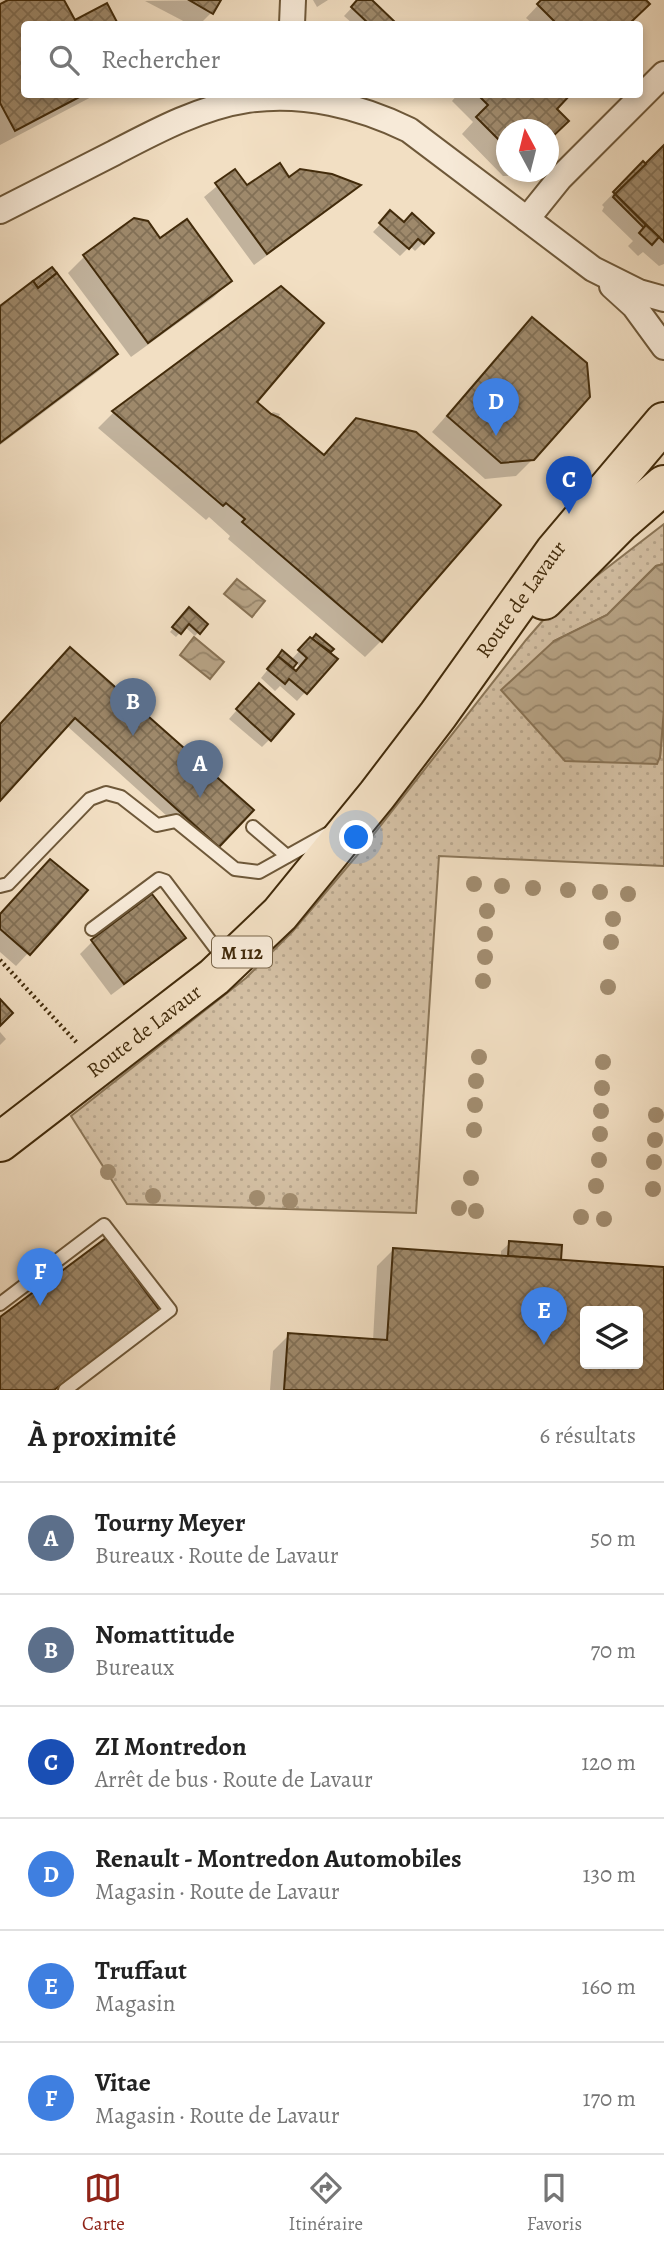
<!DOCTYPE html>
<html lang="fr">
<meta charset="utf-8">
<style>
:root{--surface:#fff;--page:#f6f6f6;--text:#222;--muted:#767676;--line:#e0e0e0;--accent:#8f2418}
body{margin:0;font-family:Alegreya,serif;background:var(--page);color:var(--text)}
.controls{position:absolute;right:21px;bottom:21px;display:grid;overflow:hidden;border-radius:7px;box-shadow:0 4px 10px #0003}
.controls button{width:63px;height:63px;display:grid;place-items:center;padding:0;border:0;border-bottom:2px solid var(--line);background:var(--surface);color:var(--text);font:35px sans-serif}
.compass{position:absolute;left:496px;top:119px;width:63px;height:63px;border-radius:50%;background:var(--surface);box-shadow:0 4px 10px #0003;rotate:353deg}
.you{position:absolute;left:357px;top:838px;width:24px;height:24px;margin:-18px;border:5px solid #fff;border-radius:50%;background:#1a73e8;box-shadow:0 0 0 10px #1a73e833}
.badge{display:grid;place-items:center;width:46px;height:46px;border-radius:50%;background:var(--accent);color:#fff;font-size:23px;font-weight:700}
.pin{position:absolute;translate:-50% -58px;filter:drop-shadow(0 2px 4px #0008)}
.pin::after{content:'';position:absolute;top:37px;width:24px;height:21px;background:inherit;clip-path:polygon(0 0,100% 0,50% 100%)}
.list{margin:0;padding:0;list-style:none}
h2{display:flex;justify-content:space-between;align-items:center;height:91px;margin:0;padding:0 28px;font-size:30px}
h2 small{font-size:23px;font-weight:400;color:var(--muted)}
.list li{display:grid;grid-template-columns:46px 1fr auto;gap:21px;align-items:center;box-sizing:border-box;height:112px;padding:0 28px;border-top:2px solid var(--line)}
.list b{display:block;font-size:26px;white-space:nowrap}
.list p{margin:0;font-size:23px;white-space:nowrap;color:var(--muted)}
.list em{font-size:23px;font-style:normal;color:var(--muted)}
.icon{flex:none;width:38px;height:38px;fill:none;stroke:currentColor;stroke-width:2;stroke-linecap:round;stroke-linejoin:round}
.map{position:relative;flex:none;width:664px;height:1390px;overflow:hidden}
.search{position:absolute;background:var(--surface);box-shadow:0 4px 10px #0003;left:21px;right:21px;top:21px;height:77px;display:flex;align-items:center;gap:18px;box-sizing:border-box;padding:0 24px;border-radius:7px;color:var(--muted);font-size:26px}
.sheet{height:763px;background:var(--surface)}
nav{display:flex;justify-content:space-around;align-items:center;box-sizing:border-box;height:98px;border-top:2px solid var(--line);background:var(--surface);font-size:19px;color:var(--muted)}
nav a{display:grid;justify-items:center;gap:4px}
nav .on{color:var(--accent)}
.map>svg:first-child{display:block}
.grass{fill:url(#grass-dots);stroke:#8b7658;stroke-width:2}
.water{fill:url(#water-waves);stroke:#887254;stroke-width:2}
.shadow{fill:#0003;fill-rule:evenodd}
.building{fill:url(#building-cross-hatch);stroke:#422b0b;stroke-width:2;fill-rule:evenodd}
.lines{fill:none;stroke-linecap:round;stroke-linejoin:round}
.lane-casing{stroke:#6e5839;stroke-width:16}
.street-casing{stroke:#6e5839;stroke-width:28}
.primary-casing{stroke:#422b0b;stroke-width:42}
.path{stroke:#422b0b;stroke-width:4.5;stroke-dasharray:2 3.5;stroke-linecap:butt}
.lane{stroke:#f7ead8;stroke-width:12}
.street{stroke:#f7ead8;stroke-width:24}
.primary{stroke:#f2dfc3;stroke-width:38}
.tree{fill:#a18c6f}
.labels{text-anchor:middle;stroke-width:7;stroke-linejoin:round;paint-order:stroke}
.shield{fill:#f7ead8;stroke:#786448;stroke-width:2}
.shield-label{font-size:19px;font-weight:bold;fill:#422b0b}
.street-label{font-size:21px;fill:#422b0b;stroke:#f7ead8}
</style>
<div class="map">
<svg width="664" height="1390" viewBox="0 0 664 1390">
<defs>
<pattern id="grass-dots" width="8" height="8" patternUnits="userSpaceOnUse" patternTransform="scale(1.75)"><rect width="8" height="8" fill="#d4c0a4"/><path d="M2 2h.1M6 6h.1" fill="none" stroke="#b7a58c" stroke-width="1.8" stroke-linecap="round"/></pattern>
<pattern id="water-waves" width="16" height="10" patternUnits="userSpaceOnUse" patternTransform="scale(1.75)"><rect width="16" height="10" fill="#b6a284"/><path d="M0 5q4-4 8 0t8 0" fill="none" stroke="#96846a"/></pattern>
<pattern id="building-cross-hatch" width="8" height="8" patternUnits="userSpaceOnUse" patternTransform="scale(1.75)"><rect width="8" height="8" fill="#9e896b"/><path d="M0 0l8 8M0 8l8-8" fill="none" stroke="#827056"/></pattern>
</defs>
<rect width="100%" height="100%" fill="#f2dfc3"/>
<filter id="stains"><feTurbulence type="fractalNoise" baseFrequency=".00286" numOctaves="4"/><feColorMatrix values="0 0 0 0 .2 0 0 0 0 .09 0 0 0 0 .02 0 0 0 .5 -.17"/></filter>
<radialGradient id="worn" r=".72"><stop offset=".6" stop-color="#630" stop-opacity="0"/><stop offset="1" stop-color="#630" stop-opacity=".3"/></radialGradient>
<path class="grass" d="M664,524V564L656,566L607,615L554,641L660,757L664,710V866L439,856L416,1213L127,1204L71,1116L246,978L293,931L359,853L526,640L551,611Z"/>
<g class="water">
<path d="M664,564V710L660,757L657,764L565,761L501,690L554,641L607,615L656,566Z"/>
<path d="M237,579L265,601L252,617L224,594Z"/>
<path d="M194,637L224,662L210,679L180,655Z"/>
</g>
<g class="shadow">
<path d="M12,0H62L74,23L106,6L116,24H24V94H97L0,145V6Z"/>
<path d="M219,0L212,12L200,24H189L145,1Z"/>
<path d="M313,0H328L317,7Z"/>
<path d="M359,0H369L394,24H353L344,16Z"/>
<path d="M543,0H643L647,4L627,24H533L526,18Z"/>
<path d="M458,94H569L555,109L548,130H506V172H516L511,176H503L462,134L473,122L452,101Z"/>
<path d="M664,148V264L659,266L643,252L638,256L628,246L633,241L602,211L604,207L602,205L631,175L646,166Z"/>
<path d="M234,172L247,188L289,179L358,186L346,197L254,265L204,197Z"/>
<path d="M391,213L423,243L415,251L410,246L400,256L373,232Z"/>
<path d="M159,241L230,281L214,297L131,357L68,273L84,257Z"/>
<path d="M281,288L255,402L270,415L273,412L280,414L278,418L381,641L365,657L228,539L230,536L209,517L206,520L98,428L113,413Z"/>
<path d="M0,308L116,354L100,370L0,445Z"/>
<path d="M532,319L533,459L516,476L485,479L432,432Z"/>
<path d="M185,613L206,624L195,636L185,627L176,637L170,632Z"/>
<path d="M317,636L331,650L328,653L336,659L297,701L280,686L275,691L261,678L279,656L291,660L310,639L312,641ZM295,662L301,667L296,672L290,668Z"/>
<path d="M62,657L251,810L209,854L66,725L0,798V725Z"/>
<path d="M251,694L270,739L262,747L229,719Z"/>
<path d="M86,891L16,966L0,952V915Z"/>
<path d="M183,938L171,950L111,995L80,954L92,942Z"/>
<path d="M0,1032L6,1039L0,1045Z"/>
<path d="M510,1243L556,1262L664,1269V1390H270L273,1351L289,1335L373,1341L377,1266L393,1250L501,1258V1251ZM585,1311H638V1364H585Z"/>
</g>
<g class="building">
<path d="M8,0H64L75,20L107,3L118,24H24V94H85L15,131L0,103V4Z"/>
<path d="M189,0H221L213,14Z"/>
<path d="M357,0H372L397,24H369L351,7Z"/>
<path d="M541,0H646L650,4L629,24H557L537,4Z"/>
<path d="M477,94H571L557,109L569,121L548,141V130H506V147L476,117L488,105Z"/>
<path d="M664,145V242L615,194Z"/>
<path d="M643,161L646,164L615,194L613,192Z"/>
<path d="M280,163L289,177L300,169L332,174L361,185L267,254L215,183L235,169L247,185Z"/>
<path d="M615,194L646,225L644,228L613,197Z"/>
<path d="M390,210L404,222L412,213L434,233L424,244L418,239L409,249L379,223Z"/>
<path d="M134,218L148,221L160,238L187,219L232,281L148,343L83,255Z"/>
<path d="M646,225L659,237L652,245L639,233Z"/>
<path d="M52,267L57,273L38,288L33,281Z"/>
<path d="M57,273L118,354L0,443V306L33,281L38,288Z"/>
<path d="M281,286L324,323L257,402L271,414L280,418L324,455L356,418L416,432L501,505L382,642L242,522L245,519L226,503L223,506L112,411Z"/>
<path d="M532,317L587,363L590,397L534,460L501,463L447,416Z"/>
<path d="M189,607L208,624L200,634L189,624L181,634L172,627Z"/>
<path d="M316,634L334,649L331,652L312,639Z"/>
<path d="M310,637L338,659L307,694L289,679L285,684L267,669L278,656L296,671L307,658L298,650Z"/>
<path d="M70,647L254,810L219,847L75,718L0,801V724Z"/>
<path d="M282,650L297,663L293,668L278,656Z"/>
<path d="M259,683L294,714L271,741L236,709Z"/>
<path d="M50,859L88,890L30,955L0,929V914Z"/>
<path d="M152,894L186,938L124,984L91,940Z"/>
<path d="M0,999L13,1013L0,1026Z"/>
<path d="M106,1238L160,1311L54,1390H0V1317Z"/>
<path d="M509,1241L562,1245L561,1260L508,1256Z"/>
<path d="M393,1248L664,1267V1390H284L288,1333L387,1340ZM585,1311H638V1364H585Z"/>
</g>
<g class="lines">
<g class="lane-casing">
<g id="lane">
<path d="M253,827L287,856"/>
<path d="M0,886L8,884L90,799L106,793L121,797L157,825L176,821L235,869L259,872L327,834"/>
<path d="M92,929L159,879L165,881L226,962"/>
<path d="M0,1304L104,1225L170,1310L65,1390"/>
</g>
</g>
<g class="street-casing">
<g id="street">
<path d="M292,24L293,0"/>
<path d="M0,211C38,192 76,172 114,153C156,131 201,107 248,100C303,92 360,106 409,130L593,269L639,292L664,299"/>
<path d="M527,219L560,178L664,74"/>
<path d="M612,286L634,306L664,347"/>
</g>
</g>
<g class="primary-casing">
<g id="primary">
<path d="M544,600L621,522L664,485"/>
<path id="s1" d="M0,1142L214,977L280,914L377,795L438,715L555,551L664,422"/>
</g>
</g>
<path class="path" d="M0,960L78,1044"/>
<use href="#lane" class="lane"/>
<use href="#street" class="street"/>
<use href="#primary" class="primary"/>
</g>
<g class="tree">
<circle cx="474" cy="884" r="8"/>
<circle cx="502" cy="886" r="8"/>
<circle cx="533" cy="888" r="8"/>
<circle cx="568" cy="890" r="8"/>
<circle cx="600" cy="892" r="8"/>
<circle cx="628" cy="894" r="8"/>
<circle cx="487" cy="911" r="8"/>
<circle cx="613" cy="919" r="8"/>
<circle cx="485" cy="934" r="8"/>
<circle cx="611" cy="942" r="8"/>
<circle cx="485" cy="957" r="8"/>
<circle cx="483" cy="981" r="8"/>
<circle cx="608" cy="987" r="8"/>
<circle cx="479" cy="1057" r="8"/>
<circle cx="603" cy="1062" r="8"/>
<circle cx="476" cy="1081" r="8"/>
<circle cx="602" cy="1088" r="8"/>
<circle cx="475" cy="1105" r="8"/>
<circle cx="601" cy="1111" r="8"/>
<circle cx="656" cy="1115" r="8"/>
<circle cx="474" cy="1130" r="8"/>
<circle cx="600" cy="1134" r="8"/>
<circle cx="655" cy="1140" r="8"/>
<circle cx="599" cy="1160" r="8"/>
<circle cx="654" cy="1162" r="8"/>
<circle cx="108" cy="1172" r="8"/>
<circle cx="471" cy="1178" r="8"/>
<circle cx="596" cy="1186" r="8"/>
<circle cx="653" cy="1189" r="8"/>
<circle cx="153" cy="1196" r="8"/>
<circle cx="257" cy="1198" r="8"/>
<circle cx="290" cy="1201" r="8"/>
<circle cx="459" cy="1208" r="8"/>
<circle cx="476" cy="1211" r="8"/>
<circle cx="581" cy="1217" r="8"/>
<circle cx="604" cy="1219" r="8"/>
</g>
<g class="labels">
<rect class="shield" x="212" y="936.5" width="60" height="31" rx="5"/>
<g class="shield-label">
<text x="242" y="959">M 112</text>
</g>
<g class="street-label">
<text dy="7" stroke="none"><textPath href="#s1" startOffset="758">Route de Lavaur</textPath></text>
<text dy="7" stroke="none"><textPath href="#s1" startOffset="182">Route de Lavaur</textPath></text>
</g>
</g>
<rect width="100%" height="100%" filter="url(#stains)"/>
<rect width="100%" height="100%" fill="url(#worn)"/>
</svg>
<div class="controls">
<button><svg class="icon" aria-label="layers" viewBox="0 0 24 24"><path d="M12 4l9 5-9 5-9-5zM3 14l9 5 9-5"/></svg></button>
</div>
<svg class="compass" viewBox="-18 -18 36 36"><path d="M0-13l5 13h-10z" fill="#e53935"/><path d="M0 13l5-13h-10z" fill="#767676"/></svg>
<div class="you"></div>
<div class="pin badge" style="left:200px;top:798px;background:#5c6f8a">A</div>
<div class="pin badge" style="left:133px;top:736px;background:#5c6f8a">B</div>
<div class="pin badge" style="left:569px;top:514px;background:#1a4fb4">C</div>
<div class="pin badge" style="left:496px;top:436px;background:#3f7fe0">D</div>
<div class="pin badge" style="left:544px;top:1345px;background:#3f7fe0">E</div>
<div class="pin badge" style="left:40px;top:1306px;background:#3f7fe0">F</div>
<div class="search"><svg class="icon" aria-label="search" viewBox="0 0 24 24"><circle cx="10" cy="10" r="6"/><path d="M15 15l6 6"/></svg>Rechercher</div>
</div>
<section class="sheet">
<h2>À proximité<small>6 résultats</small></h2>
<ul class="list">
<li><span class="badge" style="background:#5c6f8a">A</span><div><b>Tourny Meyer</b><p>Bureaux · Route de Lavaur</p></div><em>50 m</em></li>
<li><span class="badge" style="background:#5c6f8a">B</span><div><b>Nomattitude</b><p>Bureaux</p></div><em>70 m</em></li>
<li><span class="badge" style="background:#1a4fb4">C</span><div><b>ZI Montredon</b><p>Arrêt de bus · Route de Lavaur</p></div><em>120 m</em></li>
<li><span class="badge" style="background:#3f7fe0">D</span><div><b>Renault - Montredon Automobiles</b><p>Magasin · Route de Lavaur</p></div><em>130 m</em></li>
<li><span class="badge" style="background:#3f7fe0">E</span><div><b>Truffaut</b><p>Magasin</p></div><em>160 m</em></li>
<li><span class="badge" style="background:#3f7fe0">F</span><div><b>Vitae</b><p>Magasin · Route de Lavaur</p></div><em>170 m</em></li>
</ul>
</section>
<nav>
<a class="on"><svg class="icon" aria-label="map" viewBox="0 0 24 24"><path d="M3 6l6-2 6 2 6-2v14l-6 2-6-2-6 2zM9 4v14M15 6v14"/></svg>Carte</a>
<a><svg class="icon" aria-label="directions" viewBox="0 0 24 24"><path d="M12 3l9 9-9 9-9-9zM9 14v-3h6M13 9l2 2-2 2"/></svg>Itinéraire</a>
<a><svg class="icon" aria-label="saved" viewBox="0 0 24 24"><path d="M7 4h10v16l-5-4-5 4z"/></svg>Favoris</a>
</nav>
